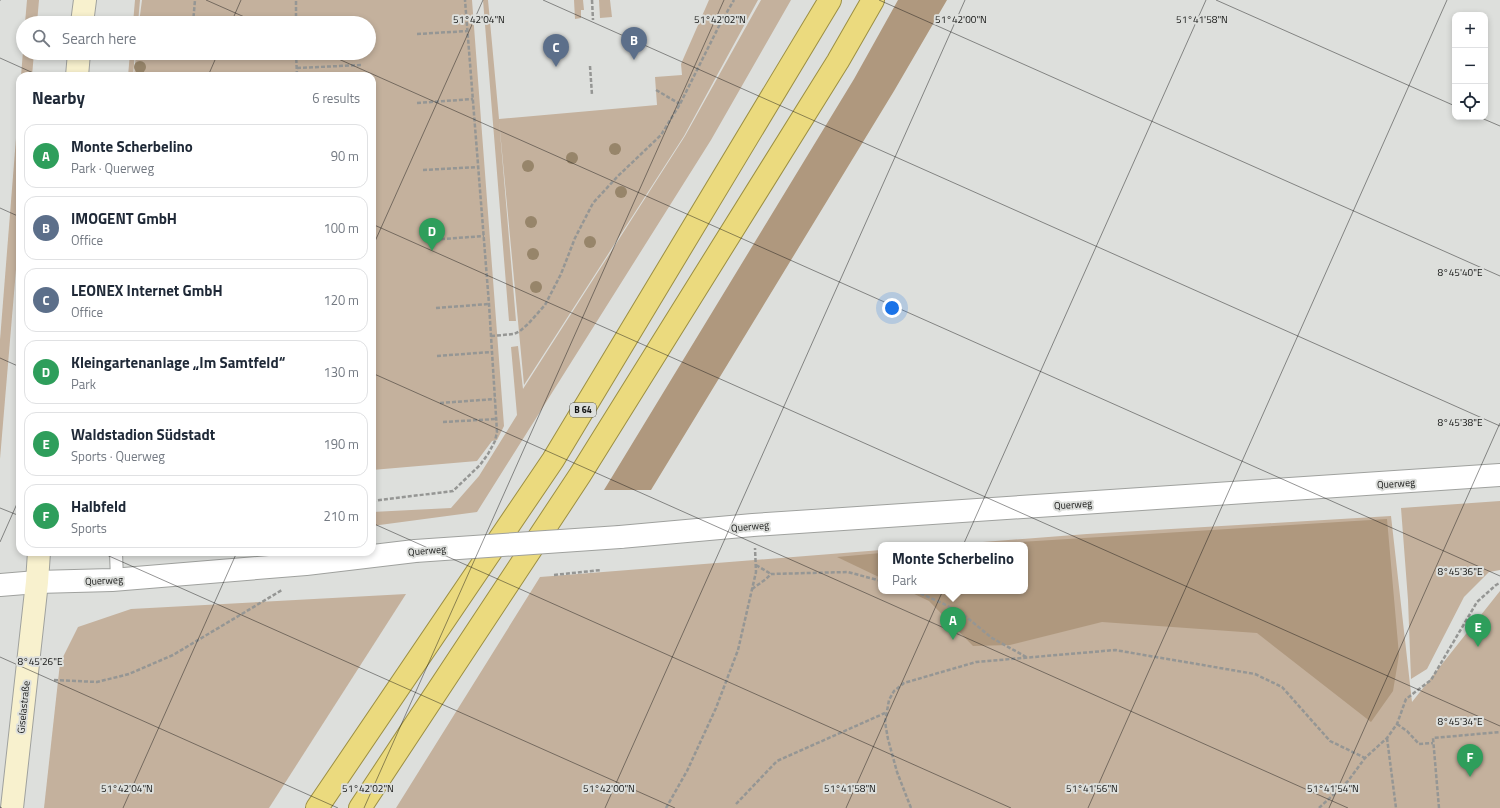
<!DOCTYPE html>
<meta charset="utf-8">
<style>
:root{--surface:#fff;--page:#f2f2f3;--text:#1f2937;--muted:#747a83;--line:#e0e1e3;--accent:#6b6ce6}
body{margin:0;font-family:"Titillium Web",sans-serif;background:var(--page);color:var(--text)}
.controls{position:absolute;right:12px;top:12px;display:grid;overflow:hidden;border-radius:8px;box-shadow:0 2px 6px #0003}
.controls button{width:36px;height:36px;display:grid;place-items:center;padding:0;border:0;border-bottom:1px solid var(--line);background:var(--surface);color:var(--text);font:20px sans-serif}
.you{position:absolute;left:892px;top:308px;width:14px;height:14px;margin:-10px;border:3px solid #fff;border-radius:50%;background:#1a73e8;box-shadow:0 0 0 6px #1a73e833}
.badge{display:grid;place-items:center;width:26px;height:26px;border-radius:50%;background:var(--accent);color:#fff;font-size:13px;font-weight:700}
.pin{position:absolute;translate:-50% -33px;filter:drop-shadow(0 1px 2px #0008)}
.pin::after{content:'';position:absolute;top:21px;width:14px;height:12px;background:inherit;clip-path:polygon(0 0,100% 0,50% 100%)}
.popup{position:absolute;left:878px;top:542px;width:150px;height:52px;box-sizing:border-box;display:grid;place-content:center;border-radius:8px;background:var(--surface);filter:drop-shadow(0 1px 3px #0005);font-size:13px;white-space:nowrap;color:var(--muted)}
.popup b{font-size:15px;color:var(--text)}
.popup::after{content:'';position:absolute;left:50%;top:100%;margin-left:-8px;border:8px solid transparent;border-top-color:var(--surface)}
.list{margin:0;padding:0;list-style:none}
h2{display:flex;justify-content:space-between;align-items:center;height:52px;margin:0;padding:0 16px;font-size:17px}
h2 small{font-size:13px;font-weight:400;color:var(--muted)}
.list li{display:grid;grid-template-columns:26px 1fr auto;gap:12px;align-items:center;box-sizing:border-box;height:64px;margin:0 8px 8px;padding:0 8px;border:1px solid var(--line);border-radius:12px}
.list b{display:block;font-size:15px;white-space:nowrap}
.list p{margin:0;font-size:13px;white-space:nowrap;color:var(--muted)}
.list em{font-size:13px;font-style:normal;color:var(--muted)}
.icon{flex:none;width:22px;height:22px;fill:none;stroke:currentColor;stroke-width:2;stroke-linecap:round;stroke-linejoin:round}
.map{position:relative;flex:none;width:1500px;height:808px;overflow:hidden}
.search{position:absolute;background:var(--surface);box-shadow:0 2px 6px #0003;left:16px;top:16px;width:360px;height:44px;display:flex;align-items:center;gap:10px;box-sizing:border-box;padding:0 14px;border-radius:22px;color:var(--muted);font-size:15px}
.panel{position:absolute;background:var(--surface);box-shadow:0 2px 6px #0003;left:16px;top:72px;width:360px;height:484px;border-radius:12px}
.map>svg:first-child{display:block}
.green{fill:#c4b19d}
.forest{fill:#af987e}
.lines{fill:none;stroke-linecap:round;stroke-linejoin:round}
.service-casing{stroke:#9fa19e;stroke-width:14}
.minor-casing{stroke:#9fa19e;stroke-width:24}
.secondary-casing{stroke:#9fa19e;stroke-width:24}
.trunk-casing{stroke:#9c8f43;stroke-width:24}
.path{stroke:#959694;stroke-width:2.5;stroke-dasharray:4 2;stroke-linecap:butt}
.service{stroke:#fff;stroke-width:12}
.minor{stroke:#fff;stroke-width:22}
.secondary{stroke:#f8f1ce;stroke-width:22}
.trunk{stroke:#ebda7e;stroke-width:22}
.minor-bridge-casing{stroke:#9fa19e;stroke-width:24;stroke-linecap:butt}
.minor-bridge{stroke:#fff;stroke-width:22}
.tree{fill:#97856a}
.ticks{fill:none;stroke:#141514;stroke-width:1;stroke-opacity:0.45}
.labels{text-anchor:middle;stroke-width:4;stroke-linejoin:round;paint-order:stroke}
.shield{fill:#dddfdc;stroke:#505250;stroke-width:1}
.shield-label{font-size:9px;font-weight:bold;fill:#141514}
.street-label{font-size:10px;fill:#141514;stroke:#dddfdc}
.ticks-label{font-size:10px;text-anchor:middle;fill:#141514;stroke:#dddfdc;stroke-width:4;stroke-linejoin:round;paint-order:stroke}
</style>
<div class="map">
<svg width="1500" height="808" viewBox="0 0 1500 808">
<rect width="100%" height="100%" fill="#dddfdc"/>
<g class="green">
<path d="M27,0H39L37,23H25Z"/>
<path d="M135,0H140L138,23H133Z"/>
<path d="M142,0H472L504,426L497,440L492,441L477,461L372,470V76H134L136,53H369V23H139Z"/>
<path d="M483,0H488L499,119L657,105L655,77L682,75L681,64L709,0H758L684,136L524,385L499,120L516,321H509Z"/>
<path d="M574,0H583L584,10H581V18L575,19Z"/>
<path d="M599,0H610L612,17L600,18Z"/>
<path d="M761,0H791L711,140L477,512L372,526V512L451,508L479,476L517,415L511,347L518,346L523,389L685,136Z"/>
<path d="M23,51V53H34L32,76H21Z"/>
<path d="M130,53H135L133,76H128Z"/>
<path d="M20,88V222L0,459V340Z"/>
<path d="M1500,501V570L1489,572L1464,597L1427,669L1411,679L1408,600L1401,508Z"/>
<path d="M1391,516L1412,702L1500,591V808H396L540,577L881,550V591H1025V545H944L1087,534Z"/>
<path d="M406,594L269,808H44L60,663L78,627L131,609Z"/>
</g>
<g class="forest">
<path d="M898,0H947L894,91L651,490H604L854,79Z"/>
<path d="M1387,519L1399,655L1393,691L1371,722L1257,633L1102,622L1010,645L973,646L929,601L908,591H1025V545H972Z"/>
<path d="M881,553V578L837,557Z"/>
</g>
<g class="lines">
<g class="service-casing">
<path id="service" d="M116,552L117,580"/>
</g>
<g class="minor-casing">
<g id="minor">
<path d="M620,537L753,525L1500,475"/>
<path d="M0,585L37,582L112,580L306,564L415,551"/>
</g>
</g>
<g class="secondary-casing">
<g id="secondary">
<path d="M82,23L85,0"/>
<path d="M77,76L79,53"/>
<path d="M12,808L37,582L39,552"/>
</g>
</g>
<g class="trunk-casing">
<g id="trunk">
<path d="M317,808L553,460L830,0"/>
<path d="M360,808L580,475L838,61L873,0"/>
</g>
</g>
<g class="path">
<path d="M592,0L593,20"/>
<path d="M193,23L195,0"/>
<path d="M296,23V0"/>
<path d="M417,34L468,31"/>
<path d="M296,53L297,76"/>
<path d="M590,66L592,95"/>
<path d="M297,68L361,65"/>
<path d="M656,90L680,104"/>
<path d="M417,103L473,99"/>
<path d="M423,170L478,167"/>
<path d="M429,240L484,236"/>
<path d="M436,308L489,304"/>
<path d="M491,336L514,334L520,331L528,324L545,305L561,274L575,238L593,203L618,176L661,135L680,104L720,24L734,0"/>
<path d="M437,356L491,352"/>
<path d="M440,403L495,399"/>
<path d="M443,422L496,419"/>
<path d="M372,501L453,491L480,465L488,454L495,441L497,432L489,304L465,0"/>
<path d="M756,565L771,574"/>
<path d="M554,575L601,570"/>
<path d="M752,589L766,579L771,574L848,572L881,581"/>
<path d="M915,591L944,604L965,616L992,638L1028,658"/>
<path d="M54,680L97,682L129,674L173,655L282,590"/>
<path d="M1397,724L1407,731L1419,744L1433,743"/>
<path d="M1387,738L1396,808"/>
<path d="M736,804L777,761L885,713"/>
<path d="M666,808L687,771L716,708L738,650L756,572L755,548"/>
<path d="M911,808L897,772L888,739L885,722L889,700L894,691L904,683L976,662L1115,650L1255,674L1282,687L1330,741L1365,758"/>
<path d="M1319,808L1348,781L1365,758L1387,738L1397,724L1406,699L1431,680L1477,602L1496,585L1500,583"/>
<path d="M1439,808L1433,738L1500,732"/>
</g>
<use href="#service" class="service"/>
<use href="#minor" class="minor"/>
<use href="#secondary" class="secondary"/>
<use href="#trunk" class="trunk"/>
<g class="minor-bridge-casing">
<path id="minor-bridge" d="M415,551L620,537"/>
</g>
<use href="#minor-bridge" class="minor-bridge"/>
</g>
<g class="tree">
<circle cx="140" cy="67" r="6"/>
<circle cx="615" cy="149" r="6"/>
<circle cx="572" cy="158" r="6"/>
<circle cx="528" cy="166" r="6"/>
<circle cx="621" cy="192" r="6"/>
<circle cx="531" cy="222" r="6"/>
<circle cx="590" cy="242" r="6"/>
<circle cx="533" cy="254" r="6"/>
<circle cx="536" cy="287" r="6"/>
</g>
<path class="ticks" d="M206,0L258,23M543,0L1500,426M879,0L1500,276M1216,0L1455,106M0,1V0M231,23L241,0M325,53L1500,576M0,58L40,76M208,76L218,53M1479,117L1500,126M0,208L20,217M372,224L1500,726M372,248L483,0M0,358L20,367M372,373L1348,808M0,508L20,516M372,523L1011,808M0,542L20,497M100,552L675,808M0,657L338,808M0,807L2,808M123,808L237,552M364,808L724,0M605,808L965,0M846,808L1206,0M1088,808L1447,0M1329,808L1500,423"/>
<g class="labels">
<rect class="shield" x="570" y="403" width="26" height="14" rx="3"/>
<g class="shield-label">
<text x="583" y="413">B 64</text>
</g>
<g class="street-label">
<text transform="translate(1396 483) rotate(-4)" y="4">Querweg</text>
<text transform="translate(1073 504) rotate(-4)" y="4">Querweg</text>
<text transform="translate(750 526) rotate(-5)" y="4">Querweg</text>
<text transform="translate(427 550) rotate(-5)" y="4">Querweg</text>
<text transform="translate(104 580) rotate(-3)" y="4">Querweg</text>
<text transform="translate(23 707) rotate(-84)" y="4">Giselastraße</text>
</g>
</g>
<g class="ticks-label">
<text x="479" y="23">51°42'04"N</text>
<text x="720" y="23">51°42'02"N</text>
<text x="961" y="23">51°42'00"N</text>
<text x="1202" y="23">51°41'58"N</text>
<text x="1460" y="276">8°45'40"E</text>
<text x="1460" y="426">8°45'38"E</text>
<text x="1460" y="575">8°45'36"E</text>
<text x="40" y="665">8°45'26"E</text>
<text x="1460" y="725">8°45'34"E</text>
<text x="127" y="792">51°42'04"N</text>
<text x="368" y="792">51°42'02"N</text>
<text x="609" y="792">51°42'00"N</text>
<text x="850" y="792">51°41'58"N</text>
<text x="1092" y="792">51°41'56"N</text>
<text x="1333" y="792">51°41'54"N</text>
</g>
</svg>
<div class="controls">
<button>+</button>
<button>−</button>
<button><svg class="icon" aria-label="locate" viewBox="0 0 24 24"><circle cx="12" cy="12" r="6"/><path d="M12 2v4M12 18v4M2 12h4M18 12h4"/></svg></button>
</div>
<div class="you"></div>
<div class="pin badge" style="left:953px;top:640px;background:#2e9e5b">A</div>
<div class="popup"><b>Monte Scherbelino</b>Park</div>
<div class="pin badge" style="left:634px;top:60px;background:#5c6f8a">B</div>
<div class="pin badge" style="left:556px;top:67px;background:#5c6f8a">C</div>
<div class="pin badge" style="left:432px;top:251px;background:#2e9e5b">D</div>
<div class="pin badge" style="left:1478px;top:647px;background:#2e9e5b">E</div>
<div class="pin badge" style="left:1470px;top:777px;background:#2e9e5b">F</div>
<div class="search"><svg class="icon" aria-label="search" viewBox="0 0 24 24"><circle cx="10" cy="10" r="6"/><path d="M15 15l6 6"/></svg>Search here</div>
<section class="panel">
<h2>Nearby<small>6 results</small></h2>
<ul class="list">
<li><span class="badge" style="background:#2e9e5b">A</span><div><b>Monte Scherbelino</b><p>Park · Querweg</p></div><em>90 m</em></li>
<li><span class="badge" style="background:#5c6f8a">B</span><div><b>IMOGENT GmbH</b><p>Office</p></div><em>100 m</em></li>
<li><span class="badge" style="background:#5c6f8a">C</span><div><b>LEONEX Internet GmbH</b><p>Office</p></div><em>120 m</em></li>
<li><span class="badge" style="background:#2e9e5b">D</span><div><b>Kleingartenanlage „Im Samtfeld“</b><p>Park</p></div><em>130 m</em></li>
<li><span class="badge" style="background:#2e9e5b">E</span><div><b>Waldstadion Südstadt</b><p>Sports · Querweg</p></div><em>190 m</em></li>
<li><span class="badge" style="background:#2e9e5b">F</span><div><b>Halbfeld</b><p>Sports</p></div><em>210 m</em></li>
</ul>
</section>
</div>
